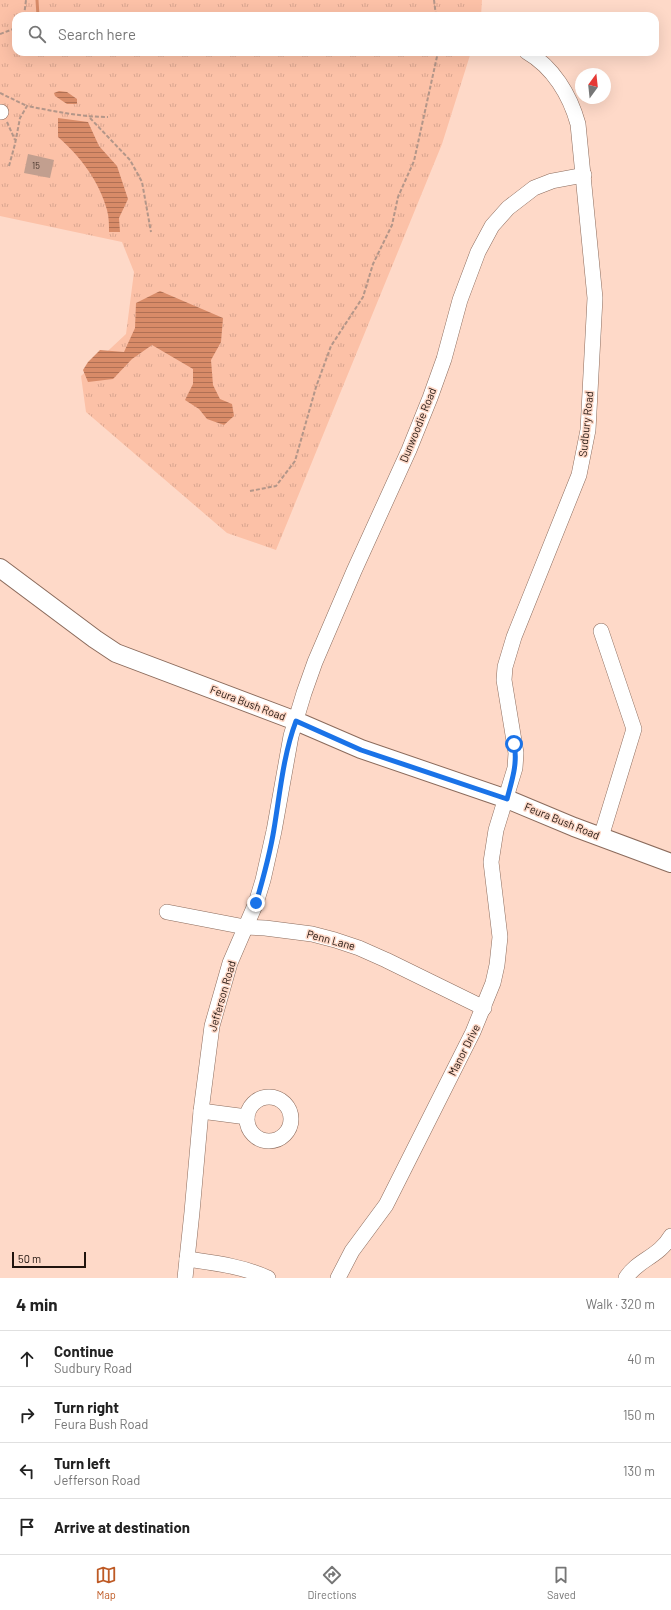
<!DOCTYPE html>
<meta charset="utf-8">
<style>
:root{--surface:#fff;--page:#f2f2f2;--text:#222;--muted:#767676;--line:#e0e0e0;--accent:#be5a25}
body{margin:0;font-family:Barlow,sans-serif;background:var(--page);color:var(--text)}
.compass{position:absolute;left:575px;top:68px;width:36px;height:36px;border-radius:50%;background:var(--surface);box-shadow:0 4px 16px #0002;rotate:15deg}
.scale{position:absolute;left:12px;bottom:10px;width:74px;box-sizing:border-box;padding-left:4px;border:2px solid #21140e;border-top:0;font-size:11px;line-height:14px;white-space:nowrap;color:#21140e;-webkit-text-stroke:3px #fed9c8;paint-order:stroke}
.stop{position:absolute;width:12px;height:12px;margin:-9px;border:3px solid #1a73e8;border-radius:50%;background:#fff}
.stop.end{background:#1a73e8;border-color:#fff;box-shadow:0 1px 4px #0008}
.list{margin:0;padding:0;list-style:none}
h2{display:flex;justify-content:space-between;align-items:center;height:52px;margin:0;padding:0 16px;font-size:17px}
h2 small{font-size:13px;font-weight:400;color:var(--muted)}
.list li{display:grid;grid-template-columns:26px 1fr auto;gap:12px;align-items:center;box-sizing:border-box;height:56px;padding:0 16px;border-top:1px solid var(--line)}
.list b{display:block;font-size:15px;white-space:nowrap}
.list p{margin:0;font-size:13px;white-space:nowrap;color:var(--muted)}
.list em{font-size:13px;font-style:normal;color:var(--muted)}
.icon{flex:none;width:22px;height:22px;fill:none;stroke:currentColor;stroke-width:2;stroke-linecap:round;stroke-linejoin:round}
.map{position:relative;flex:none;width:671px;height:1278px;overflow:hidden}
.search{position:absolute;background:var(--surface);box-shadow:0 4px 16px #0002;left:12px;right:12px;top:12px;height:44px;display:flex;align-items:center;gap:10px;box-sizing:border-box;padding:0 14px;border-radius:12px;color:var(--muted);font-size:15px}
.sheet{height:276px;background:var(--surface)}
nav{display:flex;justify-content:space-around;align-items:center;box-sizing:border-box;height:56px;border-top:1px solid var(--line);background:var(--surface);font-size:11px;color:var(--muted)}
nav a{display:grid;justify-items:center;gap:2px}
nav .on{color:var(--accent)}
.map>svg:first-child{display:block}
.grass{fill:url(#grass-tufts)}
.water{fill:url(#water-rules)}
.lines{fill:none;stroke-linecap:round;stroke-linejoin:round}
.stream{stroke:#d88b68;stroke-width:3}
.building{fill:#c29f8f}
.minor-casing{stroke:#8b6b5c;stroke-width:16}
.major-casing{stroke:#8b6b5c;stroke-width:20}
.path{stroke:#b39689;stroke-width:2;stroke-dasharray:4 2;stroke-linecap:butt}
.minor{stroke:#fff;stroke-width:15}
.major{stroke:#fff;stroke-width:18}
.route{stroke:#1a73e8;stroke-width:5}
.labels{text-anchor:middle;stroke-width:3;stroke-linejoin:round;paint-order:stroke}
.number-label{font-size:9px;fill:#49372e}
.street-label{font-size:11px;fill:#21140e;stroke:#fed9c8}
</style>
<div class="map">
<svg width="671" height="1278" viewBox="0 0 671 1278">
<defs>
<pattern id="grass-tufts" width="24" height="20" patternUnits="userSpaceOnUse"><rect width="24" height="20" fill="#fcc1a7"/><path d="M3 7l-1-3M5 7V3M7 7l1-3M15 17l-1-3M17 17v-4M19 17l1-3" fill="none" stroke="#d8a58f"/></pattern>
<pattern id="water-rules" width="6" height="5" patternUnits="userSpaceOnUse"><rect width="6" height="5" fill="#d88b68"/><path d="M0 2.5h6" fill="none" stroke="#af7054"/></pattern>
</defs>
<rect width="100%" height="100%" fill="#fed9c8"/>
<path class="grass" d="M0,0H482L481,16H16V52H471L442,144L276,550L227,533L86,412L81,376L126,334L134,272L122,242L0,216Z"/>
<g class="water">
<path d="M59,91L67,92L77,99V104H67L55,96L54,93Z"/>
<path d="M58,118L88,122L99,146L117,166L128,199L119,218L120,232H109C109,225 109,217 107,210C99,181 81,157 58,137Z"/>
<path d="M160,291L223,318L221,342L211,360L213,385L220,399L232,404L234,416L224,425L207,419L199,409L185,400L193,384V369L152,345L132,359L113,379L88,382L83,370L88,362L100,350L124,352L135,328L136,303Z"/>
</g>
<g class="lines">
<path class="stream" d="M37,0L38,16"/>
</g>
<path class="building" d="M28,154L54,160L50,178L24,173Z"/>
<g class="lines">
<g class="minor-casing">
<g id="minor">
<path d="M0,112H1"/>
<path d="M601,631L634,729L601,837"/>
<path d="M167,912L245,927L265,928L312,934L335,940L359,948L386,960L484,1008"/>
<circle cx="269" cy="1119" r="22"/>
<path d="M201,1111L247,1117"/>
<path d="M187,1259C214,1263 242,1266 268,1278"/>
<path d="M185,1278L192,1212L201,1111L212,1026L230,963L256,903L263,880L274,831L291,736L304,693L315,662L354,571L409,450L430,398L444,359L460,300L478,252L492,226L508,208L534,188L552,181L584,175"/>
<path d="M338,1278L352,1251L386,1205L473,1032L493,983L497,965L500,937L491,862L496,830L515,768L516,753L504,680L505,667L514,637L579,475L588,430L595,298L578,124C570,95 553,67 527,52"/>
<path d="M626,1278C637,1260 659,1257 671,1236"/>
</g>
</g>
<g class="major-casing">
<path id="major" d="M0,568L95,639L116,653L296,721L361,749L507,799L574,827L671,863"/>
</g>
<g class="path">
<path d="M434,0L436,16"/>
<path d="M24,16L26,0"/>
<path d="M0,34L16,28"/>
<path d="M415,55L424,52"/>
<path d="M0,93L27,106"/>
<path d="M90,118L130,160L142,182L151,232"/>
<path d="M7,122L15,140"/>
<path d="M9,166L15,144L20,118L27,106C54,111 80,117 108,117"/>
<path d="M250,491L276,486L295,461L316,387L331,346L363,297L373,264L392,225L398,197L414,161L438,52"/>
</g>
<use href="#minor" class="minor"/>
<use href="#major" class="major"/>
</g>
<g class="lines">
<path class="route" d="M256,903C263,879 270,854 274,829C280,793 283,756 296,721L361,750L507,799C512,780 518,763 514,744"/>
</g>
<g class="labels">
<g class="number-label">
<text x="36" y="169">15</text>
</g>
<g class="street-label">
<text transform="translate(586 424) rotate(-84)" y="4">Sudbury Road</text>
<text transform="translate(418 425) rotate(-68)" y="4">Dunwoodie Road</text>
<text transform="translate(248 703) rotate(21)" y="4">Feura Bush Road</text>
<text transform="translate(562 821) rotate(22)" y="4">Feura Bush Road</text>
<text transform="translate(331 940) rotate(15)" y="4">Penn Lane</text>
<text transform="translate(222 996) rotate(-74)" y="4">Jefferson Road</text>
<text transform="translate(464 1050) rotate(-63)" y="4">Manor Drive</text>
</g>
</g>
</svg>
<svg class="compass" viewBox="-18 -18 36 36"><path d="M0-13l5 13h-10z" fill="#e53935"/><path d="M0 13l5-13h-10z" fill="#767676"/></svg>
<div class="scale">50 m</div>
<div class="stop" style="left:514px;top:744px"></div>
<div class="stop end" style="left:256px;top:903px"></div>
<div class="search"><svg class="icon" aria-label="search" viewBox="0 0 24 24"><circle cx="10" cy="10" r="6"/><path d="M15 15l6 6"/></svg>Search here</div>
</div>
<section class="sheet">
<h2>4 min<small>Walk · 320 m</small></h2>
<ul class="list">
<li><svg class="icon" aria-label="ahead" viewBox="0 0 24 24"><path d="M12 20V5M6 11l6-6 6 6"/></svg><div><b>Continue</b><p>Sudbury Road</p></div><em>40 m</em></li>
<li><svg class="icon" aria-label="right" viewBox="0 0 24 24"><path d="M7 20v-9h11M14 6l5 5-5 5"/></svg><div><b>Turn right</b><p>Feura Bush Road</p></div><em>150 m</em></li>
<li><svg class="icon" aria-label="left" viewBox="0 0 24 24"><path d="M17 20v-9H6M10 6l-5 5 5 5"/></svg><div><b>Turn left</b><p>Jefferson Road</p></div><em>130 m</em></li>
<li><svg class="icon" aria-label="arrive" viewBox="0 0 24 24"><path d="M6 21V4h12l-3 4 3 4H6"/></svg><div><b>Arrive at destination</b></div></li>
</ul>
</section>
<nav>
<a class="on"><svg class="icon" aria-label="map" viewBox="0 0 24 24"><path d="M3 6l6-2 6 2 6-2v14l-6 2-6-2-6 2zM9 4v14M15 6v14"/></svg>Map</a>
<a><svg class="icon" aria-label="directions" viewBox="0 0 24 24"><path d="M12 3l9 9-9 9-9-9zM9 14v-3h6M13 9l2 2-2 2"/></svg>Directions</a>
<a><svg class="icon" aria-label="saved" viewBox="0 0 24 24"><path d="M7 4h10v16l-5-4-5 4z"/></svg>Saved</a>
</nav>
